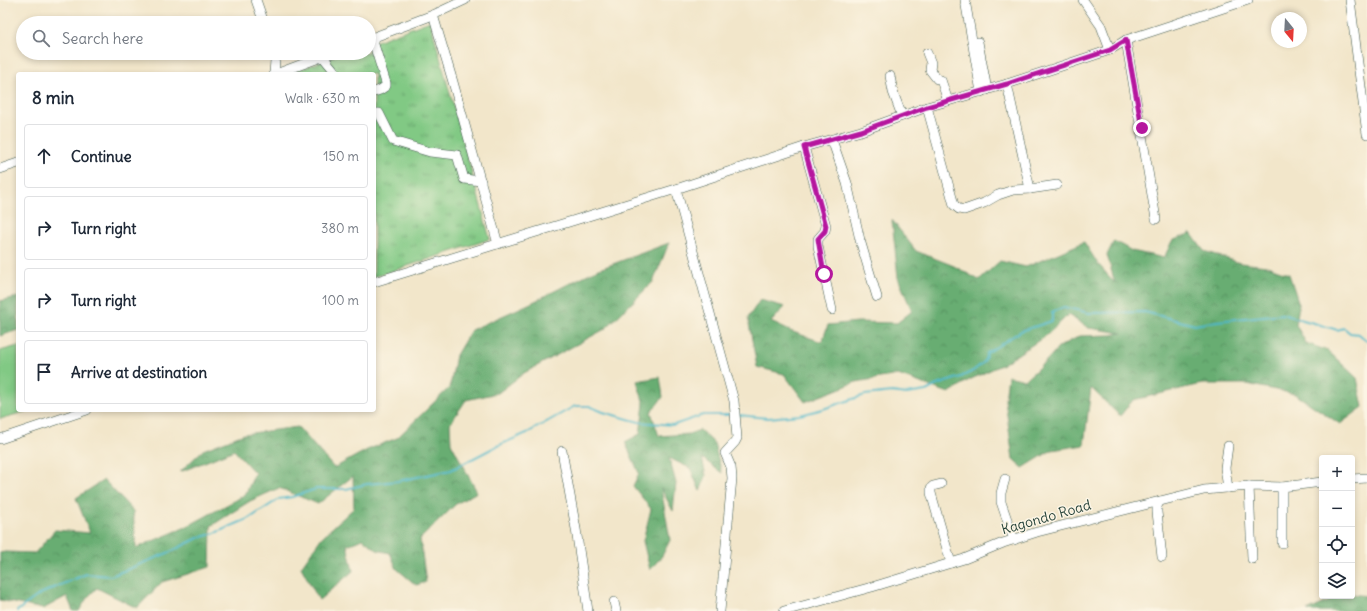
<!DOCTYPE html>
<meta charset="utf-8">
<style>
:root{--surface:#fff;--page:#f2f2f3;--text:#1f2937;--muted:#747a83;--line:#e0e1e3}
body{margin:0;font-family:Delius,sans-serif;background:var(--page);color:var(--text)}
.controls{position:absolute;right:12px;bottom:12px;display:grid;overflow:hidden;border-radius:4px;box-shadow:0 2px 6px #0003}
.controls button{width:36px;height:36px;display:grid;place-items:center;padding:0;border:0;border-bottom:1px solid var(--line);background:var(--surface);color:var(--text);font:20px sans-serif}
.compass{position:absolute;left:1271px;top:12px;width:36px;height:36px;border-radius:50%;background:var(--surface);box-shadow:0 2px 6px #0003;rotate:162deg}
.stop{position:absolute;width:12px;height:12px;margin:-9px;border:3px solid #b5179e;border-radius:50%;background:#fff}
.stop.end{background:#b5179e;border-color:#fff;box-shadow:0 1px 4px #0008}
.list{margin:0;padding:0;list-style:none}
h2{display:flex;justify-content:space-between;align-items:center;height:52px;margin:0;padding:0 16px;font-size:17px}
h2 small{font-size:13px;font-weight:400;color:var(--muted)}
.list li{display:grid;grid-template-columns:26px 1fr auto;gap:12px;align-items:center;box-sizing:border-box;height:64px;margin:0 8px 8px;padding:0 8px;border:1px solid var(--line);border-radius:4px}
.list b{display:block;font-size:15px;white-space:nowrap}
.list em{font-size:13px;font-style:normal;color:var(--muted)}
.icon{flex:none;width:22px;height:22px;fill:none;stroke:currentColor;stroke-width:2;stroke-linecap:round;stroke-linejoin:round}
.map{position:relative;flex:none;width:1367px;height:611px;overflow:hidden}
.search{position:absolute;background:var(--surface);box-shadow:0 2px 6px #0003;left:16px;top:16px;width:360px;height:44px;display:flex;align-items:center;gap:10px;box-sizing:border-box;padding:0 14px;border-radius:22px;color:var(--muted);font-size:15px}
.panel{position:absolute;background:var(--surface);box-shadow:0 2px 6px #0003;left:16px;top:72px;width:360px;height:340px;border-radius:4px}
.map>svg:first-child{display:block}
.grass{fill:url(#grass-tufts);stroke:#50835c}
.forest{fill:url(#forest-crowns);stroke:#447553}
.garden{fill:#81c984;stroke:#50835c}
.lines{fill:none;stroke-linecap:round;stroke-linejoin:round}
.stream{stroke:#4db8c9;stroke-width:2}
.minor-casing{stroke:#3f564a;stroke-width:10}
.minor{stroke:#fff;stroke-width:9}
.route{stroke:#b5179e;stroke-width:5}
.labels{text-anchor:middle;stroke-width:3;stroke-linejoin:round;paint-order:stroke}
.street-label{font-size:14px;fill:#1f3d34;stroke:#fcf5e5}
</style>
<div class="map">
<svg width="1367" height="611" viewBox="0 0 1367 611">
<defs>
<pattern id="grass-tufts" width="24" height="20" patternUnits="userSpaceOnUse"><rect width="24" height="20" fill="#81c984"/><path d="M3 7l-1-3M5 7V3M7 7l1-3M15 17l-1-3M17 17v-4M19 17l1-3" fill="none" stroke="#69a46d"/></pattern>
<pattern id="forest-crowns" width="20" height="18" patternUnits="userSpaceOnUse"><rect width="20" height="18" fill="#68ad72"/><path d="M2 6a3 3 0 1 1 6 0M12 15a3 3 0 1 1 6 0" fill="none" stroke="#558e5e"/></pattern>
</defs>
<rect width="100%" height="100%" fill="#fcf5e5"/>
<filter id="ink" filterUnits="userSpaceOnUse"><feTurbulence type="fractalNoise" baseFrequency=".025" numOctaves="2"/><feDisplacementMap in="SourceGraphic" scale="8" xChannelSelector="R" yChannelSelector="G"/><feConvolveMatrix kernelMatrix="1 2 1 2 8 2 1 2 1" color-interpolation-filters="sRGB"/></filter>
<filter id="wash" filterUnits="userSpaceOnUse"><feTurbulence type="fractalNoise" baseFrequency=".012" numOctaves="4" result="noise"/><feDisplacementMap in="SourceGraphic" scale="16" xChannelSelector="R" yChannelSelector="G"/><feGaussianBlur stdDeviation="0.9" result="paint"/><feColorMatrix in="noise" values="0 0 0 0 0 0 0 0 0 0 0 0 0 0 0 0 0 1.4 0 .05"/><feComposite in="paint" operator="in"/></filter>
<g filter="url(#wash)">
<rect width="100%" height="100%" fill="#f2e6ca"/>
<path class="grass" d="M430,21L490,239L374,277V74H288L344,53H369V44Z"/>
<g class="forest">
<path d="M892,220L916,251L954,266L979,280L1000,261L1026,267L1084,242L1098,264L1115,283L1107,255L1114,241L1132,251L1164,258L1172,241L1191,233L1204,251L1240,263L1267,266L1289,274L1299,304L1296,325L1306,343L1328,351L1357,378L1363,407L1340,424L1295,394L1247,384H1202L1133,400L1120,416L1091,388L1084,445L1052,450L1023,468L1013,459L1005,400L1008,376L1025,380L1046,361L1059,347L1080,336L1111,335L1122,333L1089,328L1068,315L1047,335L1003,364L969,380L949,393L898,375L856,382L805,402L784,374L757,367L748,318L760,300L785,307L771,322L790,331L822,342L828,325L858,322L897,323L912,311L898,278Z"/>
<path d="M669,243L653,282L605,329L524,373L498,393L466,400L450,424L451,443L477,492L456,504L420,539L426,582L416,585L397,569L390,553L377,550L363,539L347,545L353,571L319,600L301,567L322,537L354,508L353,476L318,504L279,488L250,501L211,526L210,567L162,582L137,608L97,588L87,598L79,611H73L67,596L43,609L0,600V553L5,552L35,553L55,530L90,533L76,498L104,480L133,511L136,548L186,527L245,495L255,473L234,450L180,472L203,450L244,434L298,427L334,468L367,450L397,438L450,387L456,355L471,330L531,303L594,271Z"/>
<path d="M18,297V330L0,336V301Z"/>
<path d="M660,377L663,397L651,412L659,436L689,434L700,430L714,443L722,473L702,458L706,476L700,491L690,468L669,458L676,483L673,511L661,488L670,540L662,556L650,570L643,541L651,509L633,486L639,473L625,442L640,434L644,404L637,381Z"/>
<path d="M1352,594L1367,596V611H1307L1341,596H1352Z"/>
</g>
<path class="garden" d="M18,346V410H30L0,419V351Z"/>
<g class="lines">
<g class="stream">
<path d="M738,415L768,418L800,415L823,409L865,395L892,392L906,394L926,391L937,385L961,377L973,371L984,362L987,353L1021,331L1052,321V312L1064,307L1089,313L1145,312L1195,325L1217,321L1282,314L1331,328L1337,330L1344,328L1350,333L1359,334L1367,341"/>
<path d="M17,611L40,594L86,574L111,576L170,552L198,538L215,533L250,518L279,499L292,497L316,489H346L367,484L398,481L451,470L495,447L527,433L575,406H589L603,412L639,422L674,425L703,415H732"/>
</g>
</g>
</g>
<g filter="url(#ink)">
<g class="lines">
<g class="minor-casing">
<g id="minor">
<path d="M256,0L264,23"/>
<path d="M965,0L981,92"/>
<path d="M1083,0L1101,26L1110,50"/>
<path d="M1350,0L1367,134"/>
<path d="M433,15L465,0"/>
<path d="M372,38L386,83V86L380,90L374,92"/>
<path d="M369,39L433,15L453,82L498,244"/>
<path d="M1126,40L1156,219"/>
<path d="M978,42L987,90"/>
<path d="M273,53L275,60L274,74"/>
<path d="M927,53L931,63L930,70L937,79L941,80L948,101"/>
<path d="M323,57L337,74"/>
<path d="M276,74L332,53"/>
<path d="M890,76L893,92L902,116"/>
<path d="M1007,84L1030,189"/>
<path d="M927,107L954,205L959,209L964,210L984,203L998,195L1013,190L1030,189L1057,185"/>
<path d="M374,113H379L393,141L430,152L457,155L464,179L481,181"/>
<path d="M832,140L847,183L860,240L877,297"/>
<path d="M804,147L826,226L825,231L818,239V246L832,310"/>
<path d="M0,169L18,163"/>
<path d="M676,189L734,401L737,438L735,442L725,453L731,467L732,478L720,611"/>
<path d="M374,282L676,189L804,147L861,131L927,107L1007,84L1110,50L1126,40L1248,0"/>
<path d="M0,439L87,410"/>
<path d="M1228,446L1225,468L1228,488"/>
<path d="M562,451L576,529L588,611"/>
<path d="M1005,479L1001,493V502L1014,540"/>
<path d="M1352,479L1367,478"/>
<path d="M941,484L933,486L931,488V493L951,563"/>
<path d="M1249,486L1252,559"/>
<path d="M1282,487V543"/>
<path d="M1160,501L1157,506V512L1162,557"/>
<path d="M614,602L616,611"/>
<path d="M784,611L872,587L964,559L1003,543L1037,532L1204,490L1249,486L1282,487L1322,482"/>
</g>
</g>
<use href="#minor" class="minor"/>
</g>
</g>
<g class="lines" filter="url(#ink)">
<path class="route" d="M824,274L818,239L825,231L826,226L804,147L861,131L927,107L1007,84L1110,50L1126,40L1142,128"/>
</g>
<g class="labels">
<g class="street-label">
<text transform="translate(1046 517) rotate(-16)" y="5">Kagondo Road</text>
</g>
</g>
</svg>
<div class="controls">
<button>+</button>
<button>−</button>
<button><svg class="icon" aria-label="locate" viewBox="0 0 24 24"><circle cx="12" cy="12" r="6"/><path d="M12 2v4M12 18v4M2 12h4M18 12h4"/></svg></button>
<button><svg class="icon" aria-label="layers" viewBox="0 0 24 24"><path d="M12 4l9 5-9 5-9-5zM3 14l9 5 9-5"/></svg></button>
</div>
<svg class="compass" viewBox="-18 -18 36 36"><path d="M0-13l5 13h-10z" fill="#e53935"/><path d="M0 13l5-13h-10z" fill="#747a83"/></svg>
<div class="stop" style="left:824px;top:274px"></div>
<div class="stop end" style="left:1142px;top:128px"></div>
<div class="search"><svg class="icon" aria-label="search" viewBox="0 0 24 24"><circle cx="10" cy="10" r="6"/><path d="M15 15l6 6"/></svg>Search here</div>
<section class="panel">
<h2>8 min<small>Walk · 630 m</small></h2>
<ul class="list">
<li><svg class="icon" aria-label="ahead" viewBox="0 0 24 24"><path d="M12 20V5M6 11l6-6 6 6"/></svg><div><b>Continue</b></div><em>150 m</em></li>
<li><svg class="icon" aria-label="right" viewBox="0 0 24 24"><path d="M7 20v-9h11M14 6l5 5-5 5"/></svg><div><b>Turn right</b></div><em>380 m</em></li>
<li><svg class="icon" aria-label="right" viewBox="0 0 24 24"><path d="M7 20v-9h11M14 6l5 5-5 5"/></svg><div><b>Turn right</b></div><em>100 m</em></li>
<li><svg class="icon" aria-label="arrive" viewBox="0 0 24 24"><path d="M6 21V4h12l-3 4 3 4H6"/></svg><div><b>Arrive at destination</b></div></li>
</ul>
</section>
</div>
